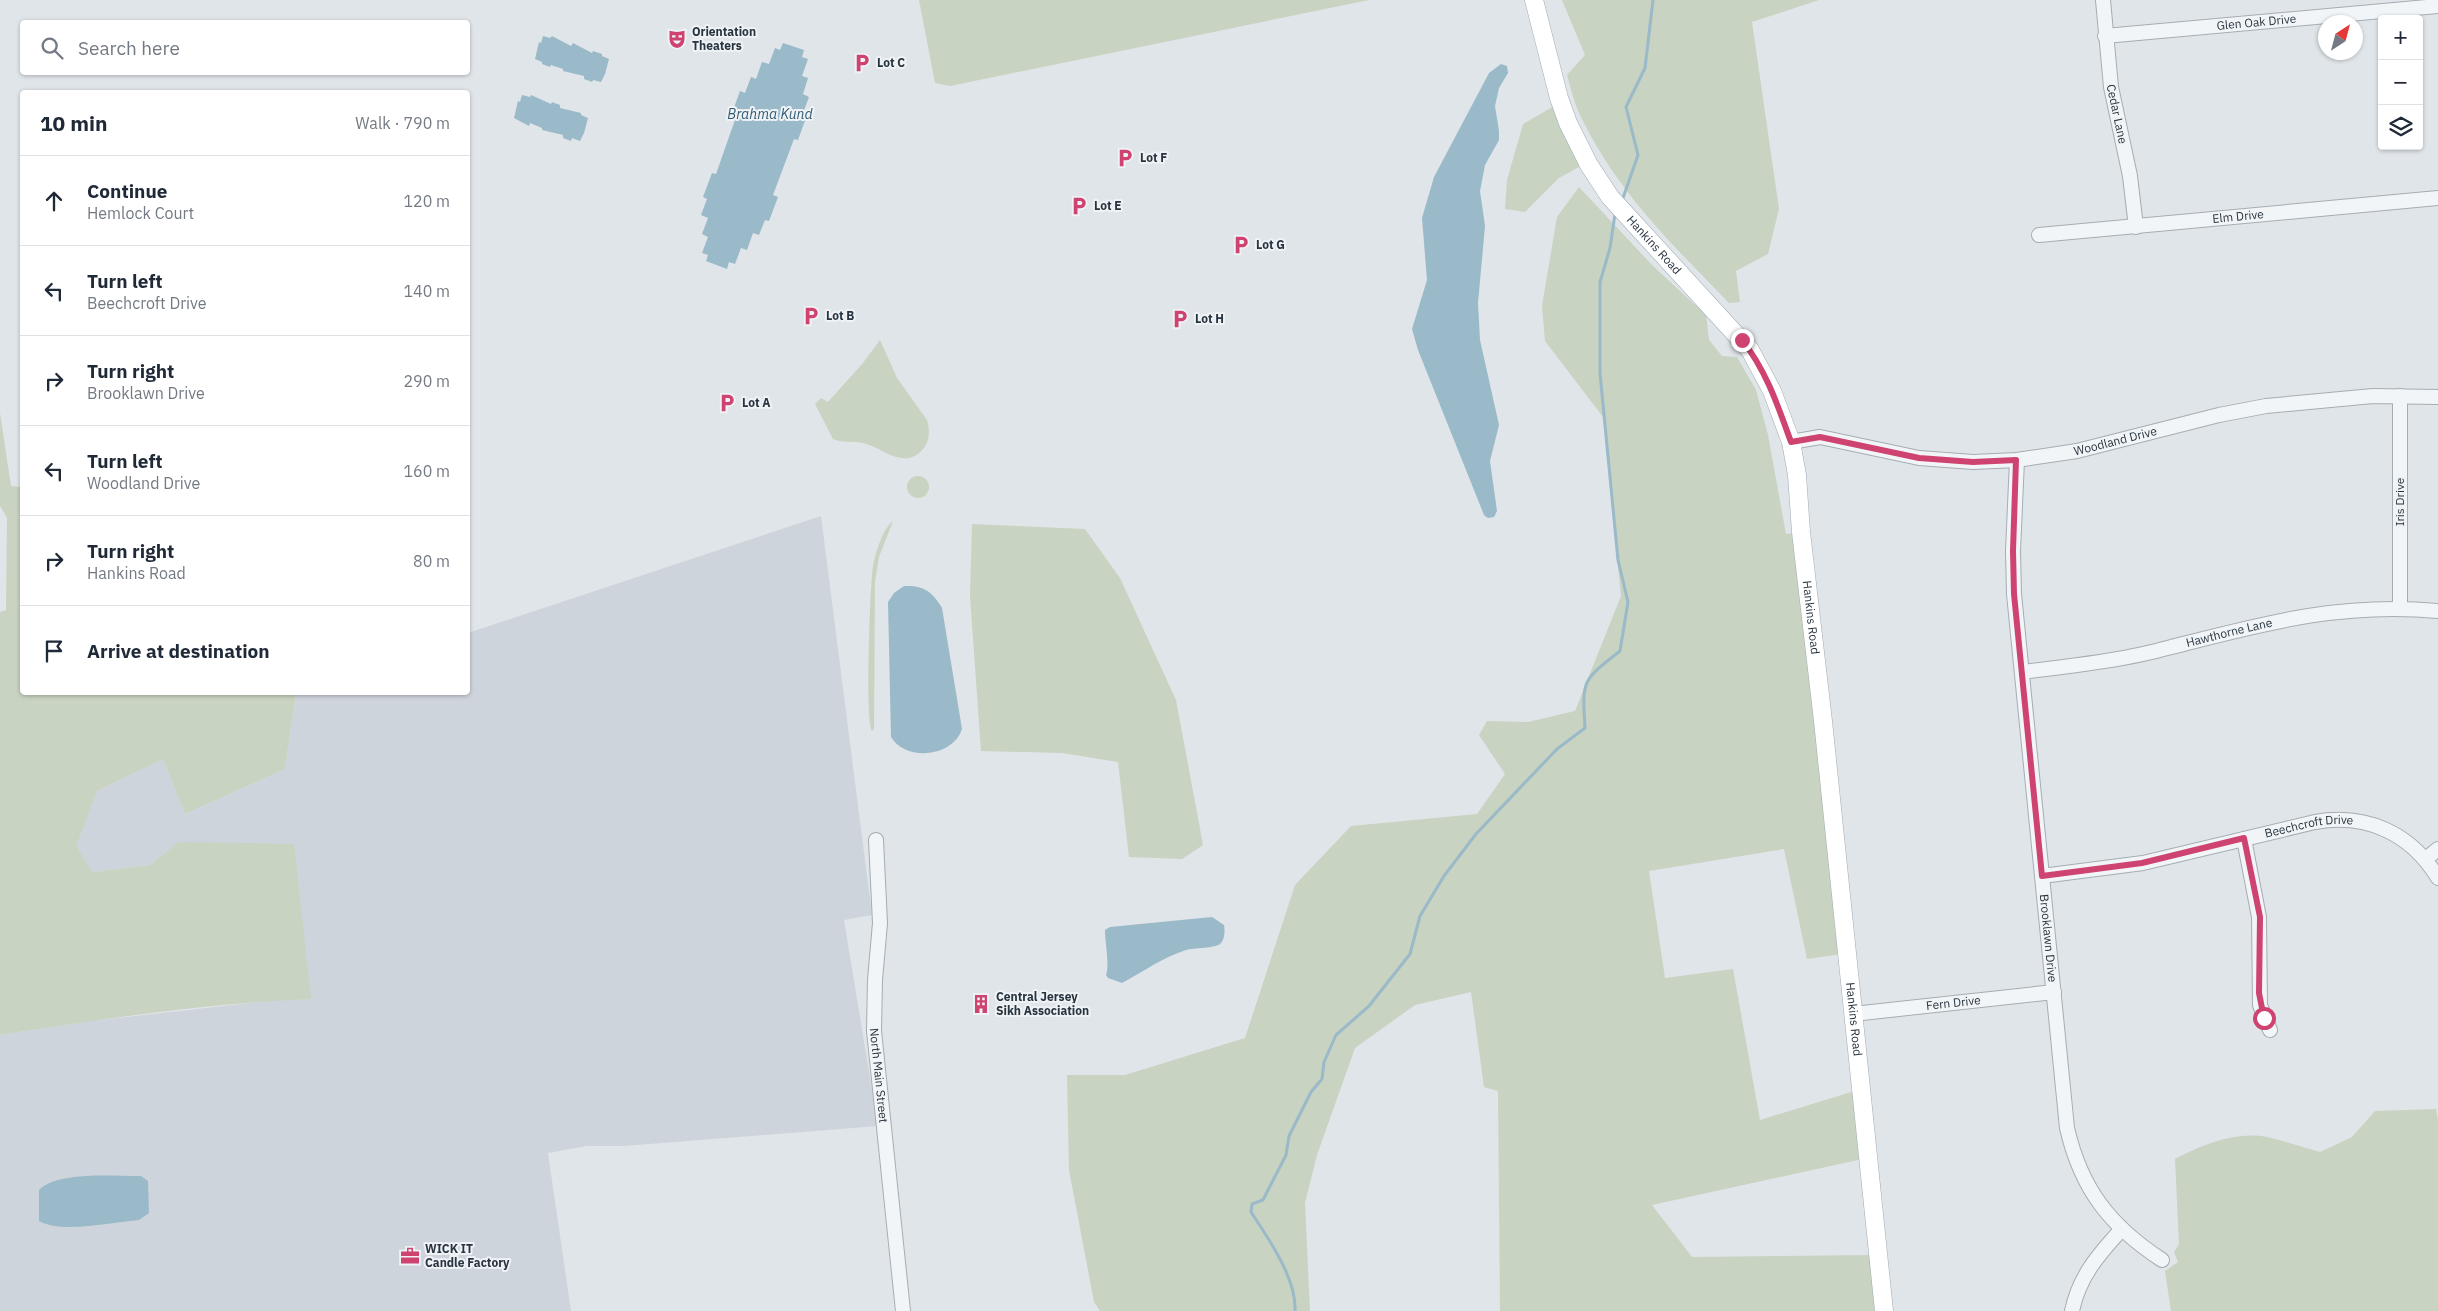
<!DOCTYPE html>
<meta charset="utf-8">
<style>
:root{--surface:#fff;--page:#f2f2f3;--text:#1f2937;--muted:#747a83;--line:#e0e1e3}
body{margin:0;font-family:"IBM Plex Sans",sans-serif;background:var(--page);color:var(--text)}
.controls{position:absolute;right:15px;top:15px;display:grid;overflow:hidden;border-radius:5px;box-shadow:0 1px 4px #0004}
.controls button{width:45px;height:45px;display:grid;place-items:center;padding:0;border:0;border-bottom:1px solid var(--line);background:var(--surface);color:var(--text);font:25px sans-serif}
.compass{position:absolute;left:2318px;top:15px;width:45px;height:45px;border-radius:50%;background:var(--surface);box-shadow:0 1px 4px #0004;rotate:36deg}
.stop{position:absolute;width:15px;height:15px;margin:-11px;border:4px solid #cf4371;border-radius:50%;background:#fff}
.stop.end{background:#cf4371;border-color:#fff;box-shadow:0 1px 5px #0008}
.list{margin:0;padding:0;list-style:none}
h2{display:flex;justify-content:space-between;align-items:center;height:65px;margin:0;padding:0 20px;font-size:21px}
h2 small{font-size:16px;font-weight:400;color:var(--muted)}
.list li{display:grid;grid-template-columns:32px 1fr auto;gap:15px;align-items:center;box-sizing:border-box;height:90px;padding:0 20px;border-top:1px solid var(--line)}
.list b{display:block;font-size:19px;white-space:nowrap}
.list p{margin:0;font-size:16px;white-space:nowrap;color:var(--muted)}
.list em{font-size:16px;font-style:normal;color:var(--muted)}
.icon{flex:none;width:28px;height:28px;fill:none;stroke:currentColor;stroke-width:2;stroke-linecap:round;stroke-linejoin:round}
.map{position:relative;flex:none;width:2438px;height:1311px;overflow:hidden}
.search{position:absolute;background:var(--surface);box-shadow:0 1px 4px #0004;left:20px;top:20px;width:450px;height:55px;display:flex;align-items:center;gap:12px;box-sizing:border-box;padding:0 18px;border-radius:5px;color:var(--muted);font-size:19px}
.panel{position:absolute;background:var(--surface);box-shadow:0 1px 4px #0004;left:20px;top:90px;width:450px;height:605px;border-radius:5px}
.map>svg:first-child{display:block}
.built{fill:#ced4db}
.green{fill:#c8d3c1}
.water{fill:#9ab9c9}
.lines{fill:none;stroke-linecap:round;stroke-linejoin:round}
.stream{stroke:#9ab9c9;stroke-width:3}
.minor-casing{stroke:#a5adb3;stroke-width:16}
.major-casing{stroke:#9fabb5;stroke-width:19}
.minor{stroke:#f2f5f7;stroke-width:14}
.major{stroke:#fff;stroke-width:18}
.route{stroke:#cf4371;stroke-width:6}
.labels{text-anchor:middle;stroke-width:4;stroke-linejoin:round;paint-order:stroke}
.street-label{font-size:12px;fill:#283540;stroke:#eff3f6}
.poi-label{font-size:12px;font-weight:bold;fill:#283540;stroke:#eff3f6;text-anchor:start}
.water-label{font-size:14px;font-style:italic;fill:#325b74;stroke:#eff3f6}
</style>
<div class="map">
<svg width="2438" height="1311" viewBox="0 0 2438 1311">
<rect width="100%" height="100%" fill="#e0e5e9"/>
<path class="built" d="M821,516L872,915L844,920L878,1126L624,1146H587L548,1153L571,1311H0V1035L91,1021L275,1000L311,999L180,842L150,865L91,872L75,846L97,791L163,759L185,814L285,769L296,693L468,692V633Z"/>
<g class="green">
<path d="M919,0H1369L950,86L935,83Z"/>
<path d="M1562,0H1819L1752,22L1779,209L1768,254L1736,271L1740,302L1729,303C1671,243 1617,192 1580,115C1574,103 1571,88 1567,75L1585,55Z"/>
<path d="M1554,106L1579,167L1559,178L1525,212L1505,209L1507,180L1523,124Z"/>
<path d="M1579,187L1652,265L1706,315L1709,340L1722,356L1737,357L1756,390L1768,435L1786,534L1802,532L1848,953L1807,959L1784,849L1649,871L1665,978L1733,969L1760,1120L1861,1089L1867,1158L1652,1205L1692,1257L1876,1255L1881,1311H1500L1498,1091L1484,1087L1471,992L1415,1005L1355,1048L1317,1155L1305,1203L1310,1311H1100L1094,1302L1069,1170L1067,1075H1125L1245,1038L1295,885L1351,826L1477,814L1505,774L1479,735L1487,721L1528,722L1575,711L1621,596L1603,417L1545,341L1542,306L1557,217Z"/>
<path d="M880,340L897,378L927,420C930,430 930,441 923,449C904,471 884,448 863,443C853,441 842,443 833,439L815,404L821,398L828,402L863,363Z"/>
<path d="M0,413L11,486L22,487V692L296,693L285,769L185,814L163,759L97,791L76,846L92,872L150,865L179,842L294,844L311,999C207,1003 103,1019 0,1035V612L6,610L7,518L0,506Z"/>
<circle cx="918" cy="487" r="11"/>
<path d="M893,521L879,557L875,582L874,729L872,731C865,719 870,586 873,566C876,552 882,530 893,521Z"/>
<path d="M972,524L1085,529L1120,578L1176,700L1203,845L1182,859L1129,857L1118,762L1062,753L981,751L970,596Z"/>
<path d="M2436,1109L2438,1120V1311H2171L2165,1271L2178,1262L2174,1252L2179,1244L2175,1159C2202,1145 2236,1131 2267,1137C2285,1141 2302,1147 2320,1152L2352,1137L2375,1111Z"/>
</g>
<g class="water">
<path d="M543,36L550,38L552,36L571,46L573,43L592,53L593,51L602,54V56L609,59L605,74L601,82L593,80L592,82L584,79V76L563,71V69L551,65L550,67L542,64V62L535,59L539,42L541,43Z"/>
<path d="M783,43L804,50L802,57L808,59L802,76L808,78L803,94L809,97L803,113L807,115L798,140L794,139L773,195L778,197L769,221L765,220L759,235L753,233L747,250L741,248L735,264L729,262L727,269L706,261L708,255L702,253L708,237L702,234L708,218L701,215L707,199L703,197L712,173L716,174L736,117L731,116L740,91L745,93L751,77L756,79L762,62L769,64L775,48L780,50Z"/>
<path d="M1501,64L1507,66L1508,73L1499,88L1495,106L1499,131V140L1485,165L1480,191L1485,226L1478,303L1480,340L1499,425L1490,461L1497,511L1494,517L1488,518L1484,515L1418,350L1412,329L1427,280L1422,218L1434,177L1489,73Z"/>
<path d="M522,95L530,97L531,95L551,104L552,102L560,105V108L581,113V115L588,118L584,133L580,141L572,138L571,141L563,138V135L542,130V128L530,123L529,126L514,118L518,101L520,102Z"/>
<path d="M904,586C923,585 932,591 942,608L962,729C953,757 906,762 891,737L888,602L894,593Z"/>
<path d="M1212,917L1224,925C1225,930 1225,940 1220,944C1216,948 1193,948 1186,950C1162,958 1144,971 1122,983L1108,978L1106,975C1110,967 1105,942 1105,930L1110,927Z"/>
<path d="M141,1176L148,1181L149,1213L139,1220C112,1222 62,1234 39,1221V1190C56,1171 115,1176 141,1176Z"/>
</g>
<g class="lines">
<g class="stream">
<path d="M1623,198L1638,155L1626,107L1645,68L1653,0"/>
<path d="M1295,1311C1297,1279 1268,1238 1251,1212L1252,1204L1263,1200L1286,1155L1289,1136L1311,1092L1322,1079L1324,1062L1336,1035L1369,1006L1410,954L1420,916L1444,876L1476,834L1557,749L1585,728C1582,679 1582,681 1620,651L1628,602L1618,560L1600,373V282L1610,248L1615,214"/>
</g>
<g class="minor-casing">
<g id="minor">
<path id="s1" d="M2103,0L2111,87L2130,176L2136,227"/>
<path id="s2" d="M2105,36L2438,6"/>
<path id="s3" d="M2039,235L2438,198"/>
<path id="s4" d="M1791,442L1820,437L1919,458L1973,462L2017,460L2077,451L2219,415L2266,406L2373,396L2438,397"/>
<path id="s5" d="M2017,460L2013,551L2014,594L2067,1128C2081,1189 2110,1226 2162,1260"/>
<path d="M2400,609V396"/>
<path id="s6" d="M2022,672C2062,667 2103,663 2143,654C2246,629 2329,601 2438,611"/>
<path d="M2244,839L2259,917L2260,1005L2270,1030"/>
<path id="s7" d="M876,840L880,923L875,980L874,1031L903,1311"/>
<path d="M2426,859L2438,849"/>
<path id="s8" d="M2042,876L2143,863L2315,822C2366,813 2411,833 2438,878"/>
<path id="s9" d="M1853,1014L2054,992"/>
<path d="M2072,1311C2079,1277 2098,1255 2121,1230"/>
</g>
</g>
<g class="major-casing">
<g id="major">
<path id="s10" d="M1534,0L1559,98L1568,123L1589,165L1610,197L1750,350L1772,391L1791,442L1797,475L1801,532L1823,721L1884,1311"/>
</g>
</g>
<use href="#minor" class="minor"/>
<use href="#major" class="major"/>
</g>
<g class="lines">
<path class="route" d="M1742,340C1766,370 1778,406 1791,442L1820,437L1919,458L1973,462L2016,460L2013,551L2014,594L2042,876L2142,863L2244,838L2260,917L2259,993L2264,1018"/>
</g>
<defs>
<g id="theatre-bare" transform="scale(1.5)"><path d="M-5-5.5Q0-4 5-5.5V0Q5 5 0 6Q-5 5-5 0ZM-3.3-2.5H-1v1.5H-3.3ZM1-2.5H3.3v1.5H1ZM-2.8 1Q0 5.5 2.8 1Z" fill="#cf4371" stroke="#eff3f6" stroke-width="2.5" paint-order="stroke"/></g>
<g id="parking-bare" transform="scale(1.5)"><path d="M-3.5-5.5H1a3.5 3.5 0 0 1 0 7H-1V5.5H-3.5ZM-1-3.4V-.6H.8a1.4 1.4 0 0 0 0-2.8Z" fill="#cf4371" stroke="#eff3f6" stroke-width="2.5" paint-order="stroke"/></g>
<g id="building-bare" transform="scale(1.5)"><path d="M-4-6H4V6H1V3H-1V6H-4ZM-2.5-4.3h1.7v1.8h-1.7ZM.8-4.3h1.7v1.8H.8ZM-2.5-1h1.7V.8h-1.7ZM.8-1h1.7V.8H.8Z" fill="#cf4371" stroke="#eff3f6" stroke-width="2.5" paint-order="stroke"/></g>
<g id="office-bare" transform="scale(1.5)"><path d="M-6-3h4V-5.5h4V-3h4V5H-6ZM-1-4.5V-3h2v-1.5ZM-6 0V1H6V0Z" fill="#cf4371" stroke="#eff3f6" stroke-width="2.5" paint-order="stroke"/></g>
</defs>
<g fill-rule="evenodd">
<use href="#theatre-bare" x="677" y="39"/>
<use href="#parking-bare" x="862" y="63"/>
<use href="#parking-bare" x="1125" y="158"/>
<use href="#parking-bare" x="1079" y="206"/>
<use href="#parking-bare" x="1241" y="245"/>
<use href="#parking-bare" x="811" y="316"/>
<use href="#parking-bare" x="1180" y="319"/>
<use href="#parking-bare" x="727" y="403"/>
<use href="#building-bare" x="981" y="1004"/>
<use href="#office-bare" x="410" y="1256"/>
</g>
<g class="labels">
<g class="street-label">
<text dy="4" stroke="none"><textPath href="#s2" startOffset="152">Glen Oak Drive</textPath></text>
<text dy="4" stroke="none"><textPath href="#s1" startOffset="115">Cedar Lane</textPath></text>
<text dy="4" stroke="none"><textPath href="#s3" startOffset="200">Elm Drive</textPath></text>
<text dy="4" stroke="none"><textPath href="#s10" startOffset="278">Hankins Road</textPath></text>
<text dy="4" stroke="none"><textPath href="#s4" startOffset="329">Woodland Drive</textPath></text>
<text transform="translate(2400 502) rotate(-90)" y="4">Iris Drive</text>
<text dy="4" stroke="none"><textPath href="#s10" startOffset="698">Hankins Road</textPath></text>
<text dy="4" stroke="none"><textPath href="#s6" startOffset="211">Hawthorne Lane</textPath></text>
<text dy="4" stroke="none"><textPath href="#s8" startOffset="272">Beechcroft Drive</textPath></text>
<text dy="4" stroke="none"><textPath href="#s5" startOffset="480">Brooklawn Drive</textPath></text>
<text dy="4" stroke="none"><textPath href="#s9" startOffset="101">Fern Drive</textPath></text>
<text dy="4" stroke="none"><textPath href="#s10" startOffset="1102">Hankins Road</textPath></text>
<text dy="4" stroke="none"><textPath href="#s7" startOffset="236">North Main Street</textPath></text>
</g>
<g class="poi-label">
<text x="692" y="36">Orientation<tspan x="692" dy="14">Theaters</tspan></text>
<text x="877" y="67">Lot C</text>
<text x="1140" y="162">Lot F</text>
<text x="1094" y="210">Lot E</text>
<text x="1256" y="249">Lot G</text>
<text x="826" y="320">Lot B</text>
<text x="1195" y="323">Lot H</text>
<text x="742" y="407">Lot A</text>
<text x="996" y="1001">Central Jersey<tspan x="996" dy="14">Sikh Association</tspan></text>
<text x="425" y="1253">WICK IT<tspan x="425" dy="14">Candle Factory</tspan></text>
</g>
<g class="water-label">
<text x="770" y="119">Brahma Kund</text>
</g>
</g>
</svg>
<div class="controls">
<button>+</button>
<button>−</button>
<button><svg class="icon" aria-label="layers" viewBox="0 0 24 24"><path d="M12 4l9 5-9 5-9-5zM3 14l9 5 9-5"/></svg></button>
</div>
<svg class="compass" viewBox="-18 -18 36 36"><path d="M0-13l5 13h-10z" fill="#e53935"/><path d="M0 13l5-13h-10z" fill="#747a83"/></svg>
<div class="stop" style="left:2264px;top:1018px"></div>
<div class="stop end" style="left:1742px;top:340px"></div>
<div class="search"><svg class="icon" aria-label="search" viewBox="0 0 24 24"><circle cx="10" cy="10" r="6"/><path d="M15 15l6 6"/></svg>Search here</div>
<section class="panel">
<h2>10 min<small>Walk · 790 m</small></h2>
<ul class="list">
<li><svg class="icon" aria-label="ahead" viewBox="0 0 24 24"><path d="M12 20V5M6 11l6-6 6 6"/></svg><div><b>Continue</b><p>Hemlock Court</p></div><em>120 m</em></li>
<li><svg class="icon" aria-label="left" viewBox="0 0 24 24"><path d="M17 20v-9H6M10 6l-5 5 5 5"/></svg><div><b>Turn left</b><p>Beechcroft Drive</p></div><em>140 m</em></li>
<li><svg class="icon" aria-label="right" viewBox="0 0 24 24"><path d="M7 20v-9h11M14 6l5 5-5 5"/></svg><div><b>Turn right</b><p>Brooklawn Drive</p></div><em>290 m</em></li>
<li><svg class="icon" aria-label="left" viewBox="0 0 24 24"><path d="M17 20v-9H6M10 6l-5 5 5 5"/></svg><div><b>Turn left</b><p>Woodland Drive</p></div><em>160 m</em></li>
<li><svg class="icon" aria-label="right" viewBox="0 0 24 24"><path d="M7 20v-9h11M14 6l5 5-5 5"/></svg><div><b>Turn right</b><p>Hankins Road</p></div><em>80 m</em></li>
<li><svg class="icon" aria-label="arrive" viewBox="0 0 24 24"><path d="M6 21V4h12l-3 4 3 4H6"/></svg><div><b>Arrive at destination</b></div></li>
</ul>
</section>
</div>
